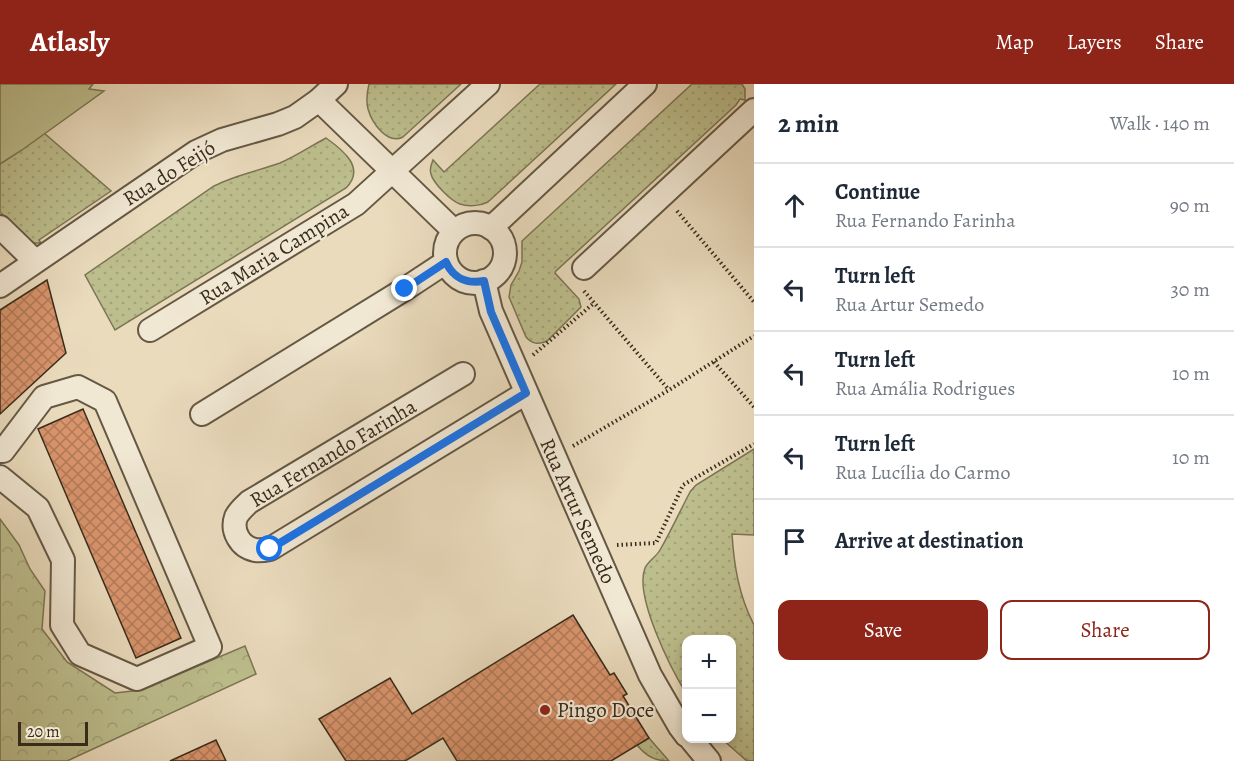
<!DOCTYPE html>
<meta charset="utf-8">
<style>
:root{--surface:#fff;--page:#f2f2f3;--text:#1f2937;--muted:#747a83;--line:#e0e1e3;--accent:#8f2418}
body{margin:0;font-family:Alegreya,serif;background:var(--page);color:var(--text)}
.controls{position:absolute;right:18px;bottom:18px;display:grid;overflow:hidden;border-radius:12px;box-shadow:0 3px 9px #0003}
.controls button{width:54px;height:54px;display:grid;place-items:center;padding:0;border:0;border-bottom:2px solid var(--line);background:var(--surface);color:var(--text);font:30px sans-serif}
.scale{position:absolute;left:18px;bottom:15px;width:70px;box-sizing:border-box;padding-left:6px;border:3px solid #392c1b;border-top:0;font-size:16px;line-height:21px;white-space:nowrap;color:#392c1b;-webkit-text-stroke:4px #f1e8d4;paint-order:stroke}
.stop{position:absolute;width:18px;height:18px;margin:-14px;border:4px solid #1a73e8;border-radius:50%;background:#fff}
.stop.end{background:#1a73e8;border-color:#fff;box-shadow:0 2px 6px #0008}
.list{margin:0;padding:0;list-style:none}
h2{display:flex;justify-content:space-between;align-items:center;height:78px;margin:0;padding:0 24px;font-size:26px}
h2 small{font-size:20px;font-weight:400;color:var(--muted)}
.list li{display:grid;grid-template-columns:39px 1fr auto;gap:18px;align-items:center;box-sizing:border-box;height:84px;padding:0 24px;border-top:2px solid var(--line)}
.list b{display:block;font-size:22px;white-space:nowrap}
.list p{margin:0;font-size:20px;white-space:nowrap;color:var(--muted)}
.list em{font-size:20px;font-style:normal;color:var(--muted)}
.actions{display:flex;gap:12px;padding:18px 24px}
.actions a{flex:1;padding:14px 0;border:2px solid var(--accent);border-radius:12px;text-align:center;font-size:21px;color:var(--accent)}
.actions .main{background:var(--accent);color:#fff}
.icon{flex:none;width:33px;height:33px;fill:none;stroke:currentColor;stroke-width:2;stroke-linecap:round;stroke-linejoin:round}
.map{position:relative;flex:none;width:754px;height:677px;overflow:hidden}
header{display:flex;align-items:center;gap:36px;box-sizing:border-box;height:84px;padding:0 30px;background:var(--accent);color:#fff}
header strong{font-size:28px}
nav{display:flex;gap:33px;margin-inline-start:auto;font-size:21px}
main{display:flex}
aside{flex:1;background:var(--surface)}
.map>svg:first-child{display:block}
.grass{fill:url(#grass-dots);stroke:#7b7554;stroke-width:1.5}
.park{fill:url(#park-crowns);stroke:#7b7554;stroke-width:1.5}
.garden{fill:#bdbe8d;stroke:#7b7554;stroke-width:1.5}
.building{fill:url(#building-cross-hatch);stroke:#392c1b;stroke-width:1.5}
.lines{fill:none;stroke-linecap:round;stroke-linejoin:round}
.minor-casing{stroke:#655844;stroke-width:26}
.path{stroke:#392c1b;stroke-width:4;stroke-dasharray:1.5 3;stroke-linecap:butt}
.minor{stroke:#f1e8d4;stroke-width:22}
.route{stroke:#1a73e8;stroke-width:8}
.poi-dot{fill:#8f2418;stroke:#f1e8d4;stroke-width:2}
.labels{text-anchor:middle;stroke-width:4.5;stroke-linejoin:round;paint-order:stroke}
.street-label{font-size:21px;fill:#392c1b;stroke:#f1e8d4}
.poi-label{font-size:21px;fill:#392c1b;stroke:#f1e8d4;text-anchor:start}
</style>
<header>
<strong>Atlasly</strong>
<nav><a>Map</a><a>Layers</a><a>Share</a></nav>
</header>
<main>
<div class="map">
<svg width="754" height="677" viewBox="0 0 754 677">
<defs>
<pattern id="grass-dots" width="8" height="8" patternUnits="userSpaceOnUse" patternTransform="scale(1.5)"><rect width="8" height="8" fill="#bdbe8d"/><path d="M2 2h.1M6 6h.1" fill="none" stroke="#a3a379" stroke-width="1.8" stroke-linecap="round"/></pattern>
<pattern id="park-crowns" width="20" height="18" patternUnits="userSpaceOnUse" patternTransform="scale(1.5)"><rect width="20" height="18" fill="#bdbe8d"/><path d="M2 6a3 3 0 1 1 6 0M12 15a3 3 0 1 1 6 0" fill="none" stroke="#a3a379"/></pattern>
<pattern id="building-cross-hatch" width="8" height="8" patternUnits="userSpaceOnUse" patternTransform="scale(1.5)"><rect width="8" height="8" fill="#d9946c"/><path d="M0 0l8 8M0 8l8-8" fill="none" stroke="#b17958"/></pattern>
</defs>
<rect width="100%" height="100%" fill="#eadbbd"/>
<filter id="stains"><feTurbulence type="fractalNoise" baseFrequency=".00333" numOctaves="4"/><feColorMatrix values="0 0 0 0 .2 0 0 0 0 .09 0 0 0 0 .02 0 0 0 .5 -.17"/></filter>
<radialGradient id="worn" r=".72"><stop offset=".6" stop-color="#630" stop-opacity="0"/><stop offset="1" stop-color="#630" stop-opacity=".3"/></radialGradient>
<g class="grass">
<path d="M369,0H461L403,53C387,61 372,39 368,25C366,17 367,8 369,0Z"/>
<path d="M540,0H616L488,118C480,122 468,123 460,120C451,117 433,99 431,90C429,85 431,81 433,76L444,88Z"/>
<path d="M692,0H742L745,5V16L740,15L736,21L556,187L555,189L579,215L581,223L547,257C538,261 532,260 526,253L509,213L511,201L519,187L522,178V157Z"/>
<path d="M44,49L111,107L39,156L41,159H32L0,128V80Z"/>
<path d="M326,54C343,66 366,84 346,104L115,246L85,191L214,102C235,91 258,87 280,79C296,72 311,62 326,54Z"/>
<path d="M754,365V451L732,450C734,482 739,512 754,541V677H747L722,655L732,654V556H686V609C671,585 634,512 645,484C648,477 656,473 660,466C671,447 680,427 690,408L696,401Z"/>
<path d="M649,654L669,677C655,677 646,672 637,661Z"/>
</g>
<path class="park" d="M0,435L19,461L30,485L45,507L42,545L67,578L115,609L141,606L245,562L256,590L67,677H0Z"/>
<path class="garden" d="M0,0H93L89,5L104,7L22,66L0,80Z"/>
<g class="building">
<path d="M47,196L66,269L0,330V226Z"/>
<path d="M83,325L181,554L136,574L38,345Z"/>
<path d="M573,531L610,591L614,589L627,610L623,612L649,654L611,677H457L443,654L405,677H346L319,635L390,594L412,630Z"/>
<path d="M216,656L226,677H170Z"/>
</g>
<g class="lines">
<g class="minor-casing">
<g id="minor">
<path d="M319,16L454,147"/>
<circle cx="475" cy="169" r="30"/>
<path d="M0,143L35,177"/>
<path d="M491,144L645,0"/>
<path d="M584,184L754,26"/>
<path d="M484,197L491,227L650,591L680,643L686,651"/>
<path d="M0,202L196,68L222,56L278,40L295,33L319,16L336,0"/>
<path d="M150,246L356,120L488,0"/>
<path d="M463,290L249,418C244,423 239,427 236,433C231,447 240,463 255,466C260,467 265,466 270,465L526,309"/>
<path d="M202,330L405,205L446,178"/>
<path d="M0,367H3L44,313L78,303L105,317L210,563L137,595L80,570L62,541L63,476L38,424L0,393"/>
<path d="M690,654L709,677"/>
</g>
</g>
<g class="path">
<path d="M677,127L754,218"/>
<path d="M584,207L669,306"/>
<path d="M533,271L594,219"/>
<path d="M714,278L754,323"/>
<path d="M573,362L669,306L754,252"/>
<path d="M617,461L656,459L683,401L754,360"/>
</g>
<use href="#minor" class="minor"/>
</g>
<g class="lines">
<path class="route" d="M270,465L526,309L491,228L484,197C467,200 453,194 446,178L405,205"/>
</g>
<circle class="poi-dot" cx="545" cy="626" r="6"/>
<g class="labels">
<g class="street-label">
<text transform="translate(169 89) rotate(-32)" y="7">Rua do Feijó</text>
<text transform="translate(274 170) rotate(-32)" y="7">Rua Maria Campina</text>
<text transform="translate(333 369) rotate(-31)" y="7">Rua Fernando Farinha</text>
<text transform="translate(578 427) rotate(66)" y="7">Rua Artur Semedo</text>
</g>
<g class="poi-label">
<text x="557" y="633">Pingo Doce</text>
</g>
</g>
<rect width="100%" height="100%" filter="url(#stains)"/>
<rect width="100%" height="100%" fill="url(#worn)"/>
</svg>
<div class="controls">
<button>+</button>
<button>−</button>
</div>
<div class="scale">20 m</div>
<div class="stop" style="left:270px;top:465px"></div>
<div class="stop end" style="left:405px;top:205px"></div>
</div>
<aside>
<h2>2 min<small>Walk · 140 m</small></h2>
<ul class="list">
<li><svg class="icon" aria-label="ahead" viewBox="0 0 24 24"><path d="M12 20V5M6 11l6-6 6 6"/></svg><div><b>Continue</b><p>Rua Fernando Farinha</p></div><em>90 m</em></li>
<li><svg class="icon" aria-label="left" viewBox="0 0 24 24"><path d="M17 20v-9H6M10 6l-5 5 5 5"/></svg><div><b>Turn left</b><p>Rua Artur Semedo</p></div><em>30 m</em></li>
<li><svg class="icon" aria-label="left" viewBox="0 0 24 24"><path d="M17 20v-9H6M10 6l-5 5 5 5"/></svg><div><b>Turn left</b><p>Rua Amália Rodrigues</p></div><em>10 m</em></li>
<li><svg class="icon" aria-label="left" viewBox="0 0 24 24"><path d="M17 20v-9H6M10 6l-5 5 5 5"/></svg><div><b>Turn left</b><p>Rua Lucília do Carmo</p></div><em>10 m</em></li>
<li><svg class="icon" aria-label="arrive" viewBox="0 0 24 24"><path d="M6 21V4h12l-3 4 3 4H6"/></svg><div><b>Arrive at destination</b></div></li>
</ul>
<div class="actions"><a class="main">Save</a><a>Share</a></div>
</aside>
</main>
